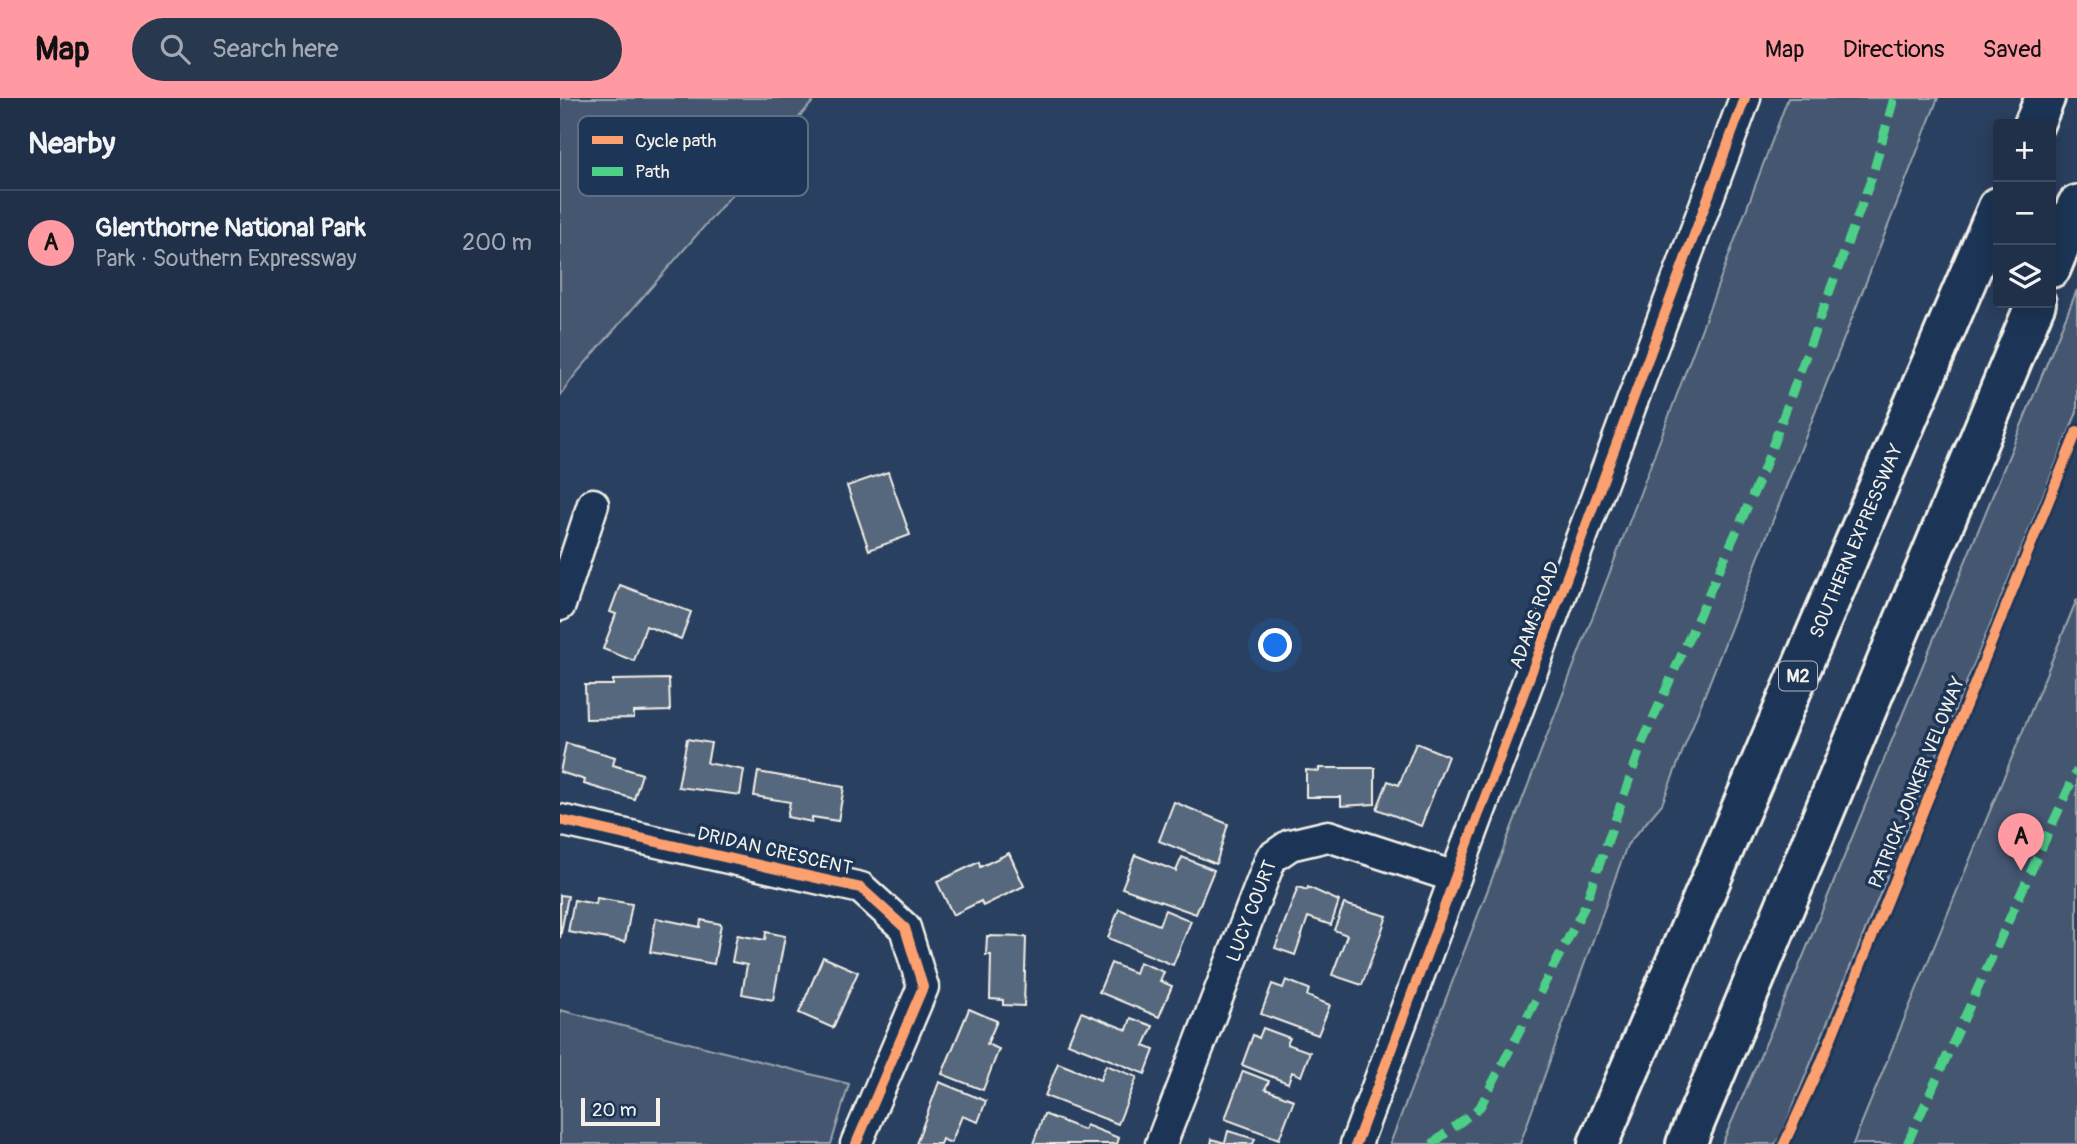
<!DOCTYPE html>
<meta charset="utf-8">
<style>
:root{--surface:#203048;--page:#28384f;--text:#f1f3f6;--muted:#a2a9b4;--line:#3d4b60;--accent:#ff9aa2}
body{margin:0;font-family:Pangolin,sans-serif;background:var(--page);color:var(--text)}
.controls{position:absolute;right:21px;top:21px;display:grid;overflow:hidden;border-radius:7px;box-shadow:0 4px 18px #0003}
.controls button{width:63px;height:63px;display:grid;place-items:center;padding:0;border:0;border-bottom:2px solid var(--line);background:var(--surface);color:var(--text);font:35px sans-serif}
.scale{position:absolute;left:21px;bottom:18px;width:79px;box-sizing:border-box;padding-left:7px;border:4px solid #f4f1e8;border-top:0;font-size:19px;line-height:24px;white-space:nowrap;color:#f4f1e8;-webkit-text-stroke:5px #1d3557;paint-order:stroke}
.you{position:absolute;left:716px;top:548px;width:24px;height:24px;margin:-18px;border:5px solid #fff;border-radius:50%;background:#1a73e8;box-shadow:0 0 0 10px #1a73e833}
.badge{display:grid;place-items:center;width:46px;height:46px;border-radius:50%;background:var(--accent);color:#111;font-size:23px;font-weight:700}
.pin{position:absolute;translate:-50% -58px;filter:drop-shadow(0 2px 4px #0008)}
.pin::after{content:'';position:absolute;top:37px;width:24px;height:21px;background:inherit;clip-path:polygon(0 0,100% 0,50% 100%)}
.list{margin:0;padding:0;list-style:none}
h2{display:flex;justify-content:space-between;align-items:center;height:91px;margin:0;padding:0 28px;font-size:30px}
h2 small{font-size:23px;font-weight:400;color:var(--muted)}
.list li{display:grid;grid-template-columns:46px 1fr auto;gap:21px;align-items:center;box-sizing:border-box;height:105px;padding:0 28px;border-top:2px solid var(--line)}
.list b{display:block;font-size:26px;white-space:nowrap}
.list p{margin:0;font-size:23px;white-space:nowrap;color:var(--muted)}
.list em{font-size:23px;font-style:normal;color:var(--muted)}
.icon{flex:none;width:38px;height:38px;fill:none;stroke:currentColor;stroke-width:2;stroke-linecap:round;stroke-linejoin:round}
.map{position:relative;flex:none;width:1517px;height:1046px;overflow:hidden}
header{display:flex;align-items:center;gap:42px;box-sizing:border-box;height:98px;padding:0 35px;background:var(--accent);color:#111}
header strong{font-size:33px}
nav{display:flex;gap:38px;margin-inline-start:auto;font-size:24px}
.search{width:490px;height:63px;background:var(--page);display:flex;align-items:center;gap:18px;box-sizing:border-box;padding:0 24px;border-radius:38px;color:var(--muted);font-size:26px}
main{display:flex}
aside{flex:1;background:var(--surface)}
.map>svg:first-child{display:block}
.green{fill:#445771;stroke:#9ca4ac;stroke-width:2}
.building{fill:#56677d;stroke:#f4f1e8;stroke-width:2}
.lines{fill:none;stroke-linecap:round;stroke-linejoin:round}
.minor-casing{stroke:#f4f1e8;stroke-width:35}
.highway-casing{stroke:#f4f1e8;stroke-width:44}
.minor{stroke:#1d3557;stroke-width:30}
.highway{stroke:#1d3557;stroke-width:38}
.quiet{stroke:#4dcf88;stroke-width:9;stroke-dasharray:18 9;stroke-linecap:butt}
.cycleway-casing{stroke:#1d3557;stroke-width:15}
.cycleway{stroke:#fca06f;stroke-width:10}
.labels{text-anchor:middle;stroke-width:7;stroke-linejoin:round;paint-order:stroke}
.shield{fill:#1d3557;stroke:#b4b9bc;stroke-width:2}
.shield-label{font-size:18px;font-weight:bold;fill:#f4f1e8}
.street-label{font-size:19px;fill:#f4f1e8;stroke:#1d3557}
.key{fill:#1d3557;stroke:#5e6d82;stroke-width:2}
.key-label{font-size:19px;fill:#f4f1e8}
</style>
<header>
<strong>Map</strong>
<div class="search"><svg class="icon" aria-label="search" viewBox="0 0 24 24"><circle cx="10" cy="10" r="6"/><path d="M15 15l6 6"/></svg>Search here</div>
<nav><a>Map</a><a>Directions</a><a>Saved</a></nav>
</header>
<main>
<aside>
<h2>Nearby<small></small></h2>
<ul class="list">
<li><span class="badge">A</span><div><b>Glenthorne National Park</b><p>Park · Southern Expressway</p></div><em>200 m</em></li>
</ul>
</aside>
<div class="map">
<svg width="1517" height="1046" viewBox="0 0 1517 1046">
<rect width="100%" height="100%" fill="#2a4060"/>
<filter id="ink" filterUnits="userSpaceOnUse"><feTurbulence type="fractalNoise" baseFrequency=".0143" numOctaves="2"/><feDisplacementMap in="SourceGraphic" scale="14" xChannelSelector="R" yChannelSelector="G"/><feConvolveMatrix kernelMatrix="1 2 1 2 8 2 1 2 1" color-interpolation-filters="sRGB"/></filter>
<g filter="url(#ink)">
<g class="green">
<path d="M0,0H256L14,278L0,298Z"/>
<path d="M1228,0H1378L1102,706L1067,747L960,1046H830L1076,406Z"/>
<path d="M1517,192V314L1221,1038L1215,1046H1162L1238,871Z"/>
<path d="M1517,501V1046H1293Z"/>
<path d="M0,912L289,986L271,1046H0Z"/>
</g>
<g class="building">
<path d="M328,374L350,437L309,452L287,388Z"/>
<path d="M60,487L131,514L121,541L86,528L74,563L43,551L56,516L50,514Z"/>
<path d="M109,581L110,613L74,614V620L26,621L25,587H53V582Z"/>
<path d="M127,641L151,645L147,665L184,672L180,697L118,689Z"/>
<path d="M6,645L55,659L53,667L82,676L74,701L24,686L25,682L0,674Z"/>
<path d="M856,645L888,658L861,728L817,711L828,683L839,687Z"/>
<path d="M759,670H815V706L781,708V699H746V672L759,673Z"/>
<path d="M198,674L284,689L278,723L252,719V724L227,719L230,704L194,698Z"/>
<path d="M614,704L668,726L656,766L599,743Z"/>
<path d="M449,755L464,788L423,808L421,803L393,817L377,784L419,764L420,769Z"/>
<path d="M575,757L616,773L622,759L654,772L636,816L562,790Z"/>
<path d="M738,789L747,792L748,789L779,803L771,827L748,819L735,857L715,850Z"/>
<path d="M0,797L8,798L0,840Z"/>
<path d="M37,800L72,806L65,844L8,834L14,802L36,806Z"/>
<path d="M784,806L827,818L802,887L772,877L787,837L774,832Z"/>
<path d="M559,811L599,827L605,812L631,823L613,867L548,840Z"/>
<path d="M96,820L140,829L141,822L161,826L154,866L90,854Z"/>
<path d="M206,834L225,838L213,902L182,896L187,867L172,864L177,837L205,842Z"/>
<path d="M427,838L466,839L464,908L443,907V902L430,901L431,857H426Z"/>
<path d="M263,859L298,874L273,930L239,915Z"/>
<path d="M579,864L604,874L600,883L612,888L599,919L539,894L551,865L575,875Z"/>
<path d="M726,882L749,891L747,898L770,907L758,937L701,916L712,886L723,890Z"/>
<path d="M409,911L437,923L427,946L439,951L423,992L382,976Z"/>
<path d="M521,914L567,932L571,920L593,928L584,948L594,952L585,976L508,945Z"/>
<path d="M703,930L730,940L727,946L750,954L741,978L732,974L728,985L682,967L693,937L699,940Z"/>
<path d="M498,965L540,982L546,967L577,979L558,1026L485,998Z"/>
<path d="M683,973L709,983L705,991L734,1002L719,1041L665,1021Z"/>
<path d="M379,984L426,1003L418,1024L402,1018L391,1045L382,1041L380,1046H356Z"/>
<path d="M484,1016L524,1032L526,1027L559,1040L557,1046H473Z"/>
<path d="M668,1033L695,1041L693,1046H651L652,1041L665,1045Z"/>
</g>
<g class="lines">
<g class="minor-casing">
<g id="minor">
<path d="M0,507L33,406"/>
<path d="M0,722L301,790L345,830L363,889L296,1046"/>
<path id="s1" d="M601,1046L711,760L730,747L768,738L895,779"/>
<path d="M796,1046L1185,0"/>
</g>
</g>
<g class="highway-casing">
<g id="highway">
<path d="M1474,26L1485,0"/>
<path d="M1491,170L1517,107"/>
<path id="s2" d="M1038,1046L1438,109"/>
<path d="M1126,1046L1476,205"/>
</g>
</g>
<use href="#minor" class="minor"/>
<use href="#highway" class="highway"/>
<g class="quiet">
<path d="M872,1046L920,1009L1024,810L1083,643L1202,376L1312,79L1334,0"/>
<path d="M1347,1046L1517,672"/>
</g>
<g class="cycleway-casing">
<g id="cycleway">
<path d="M0,722L301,790L345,830L363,889L296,1046"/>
<path d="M796,1046L1185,0"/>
<path d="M1224,1046L1261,965L1517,333"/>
</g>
</g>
<use href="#cycleway" class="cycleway"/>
</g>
</g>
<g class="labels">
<rect class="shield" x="1219" y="563.5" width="38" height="29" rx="5"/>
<g class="shield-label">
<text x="1238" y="584">M2</text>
</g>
<g class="street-label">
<text dy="7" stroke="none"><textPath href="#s2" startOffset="656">SOUTHERN EXPRESSWAY</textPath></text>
<text transform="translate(974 517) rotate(-70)" y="7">ADAMS ROAD</text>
<text transform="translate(1356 684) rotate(-68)" y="7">PATRICK JONKER VELOWAY</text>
<text transform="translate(215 752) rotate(13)" y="7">DRIDAN CRESCENT</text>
<text dy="7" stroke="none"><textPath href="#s1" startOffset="250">LUCY COURT</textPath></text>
</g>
</g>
<rect x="18" y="18" width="230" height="80" rx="10" class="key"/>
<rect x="32" y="38" width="31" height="8" fill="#fca06f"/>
<rect x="32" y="69" width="31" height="9" fill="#4dcf88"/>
<g class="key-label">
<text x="75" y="49">Cycle path</text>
<text x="75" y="80">Path</text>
</g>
</svg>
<div class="controls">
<button>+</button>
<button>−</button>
<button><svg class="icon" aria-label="layers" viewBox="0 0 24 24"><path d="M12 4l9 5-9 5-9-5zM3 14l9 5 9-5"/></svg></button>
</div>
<div class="scale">20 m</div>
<div class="you"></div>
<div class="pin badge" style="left:1461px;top:773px">A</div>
</div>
</main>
